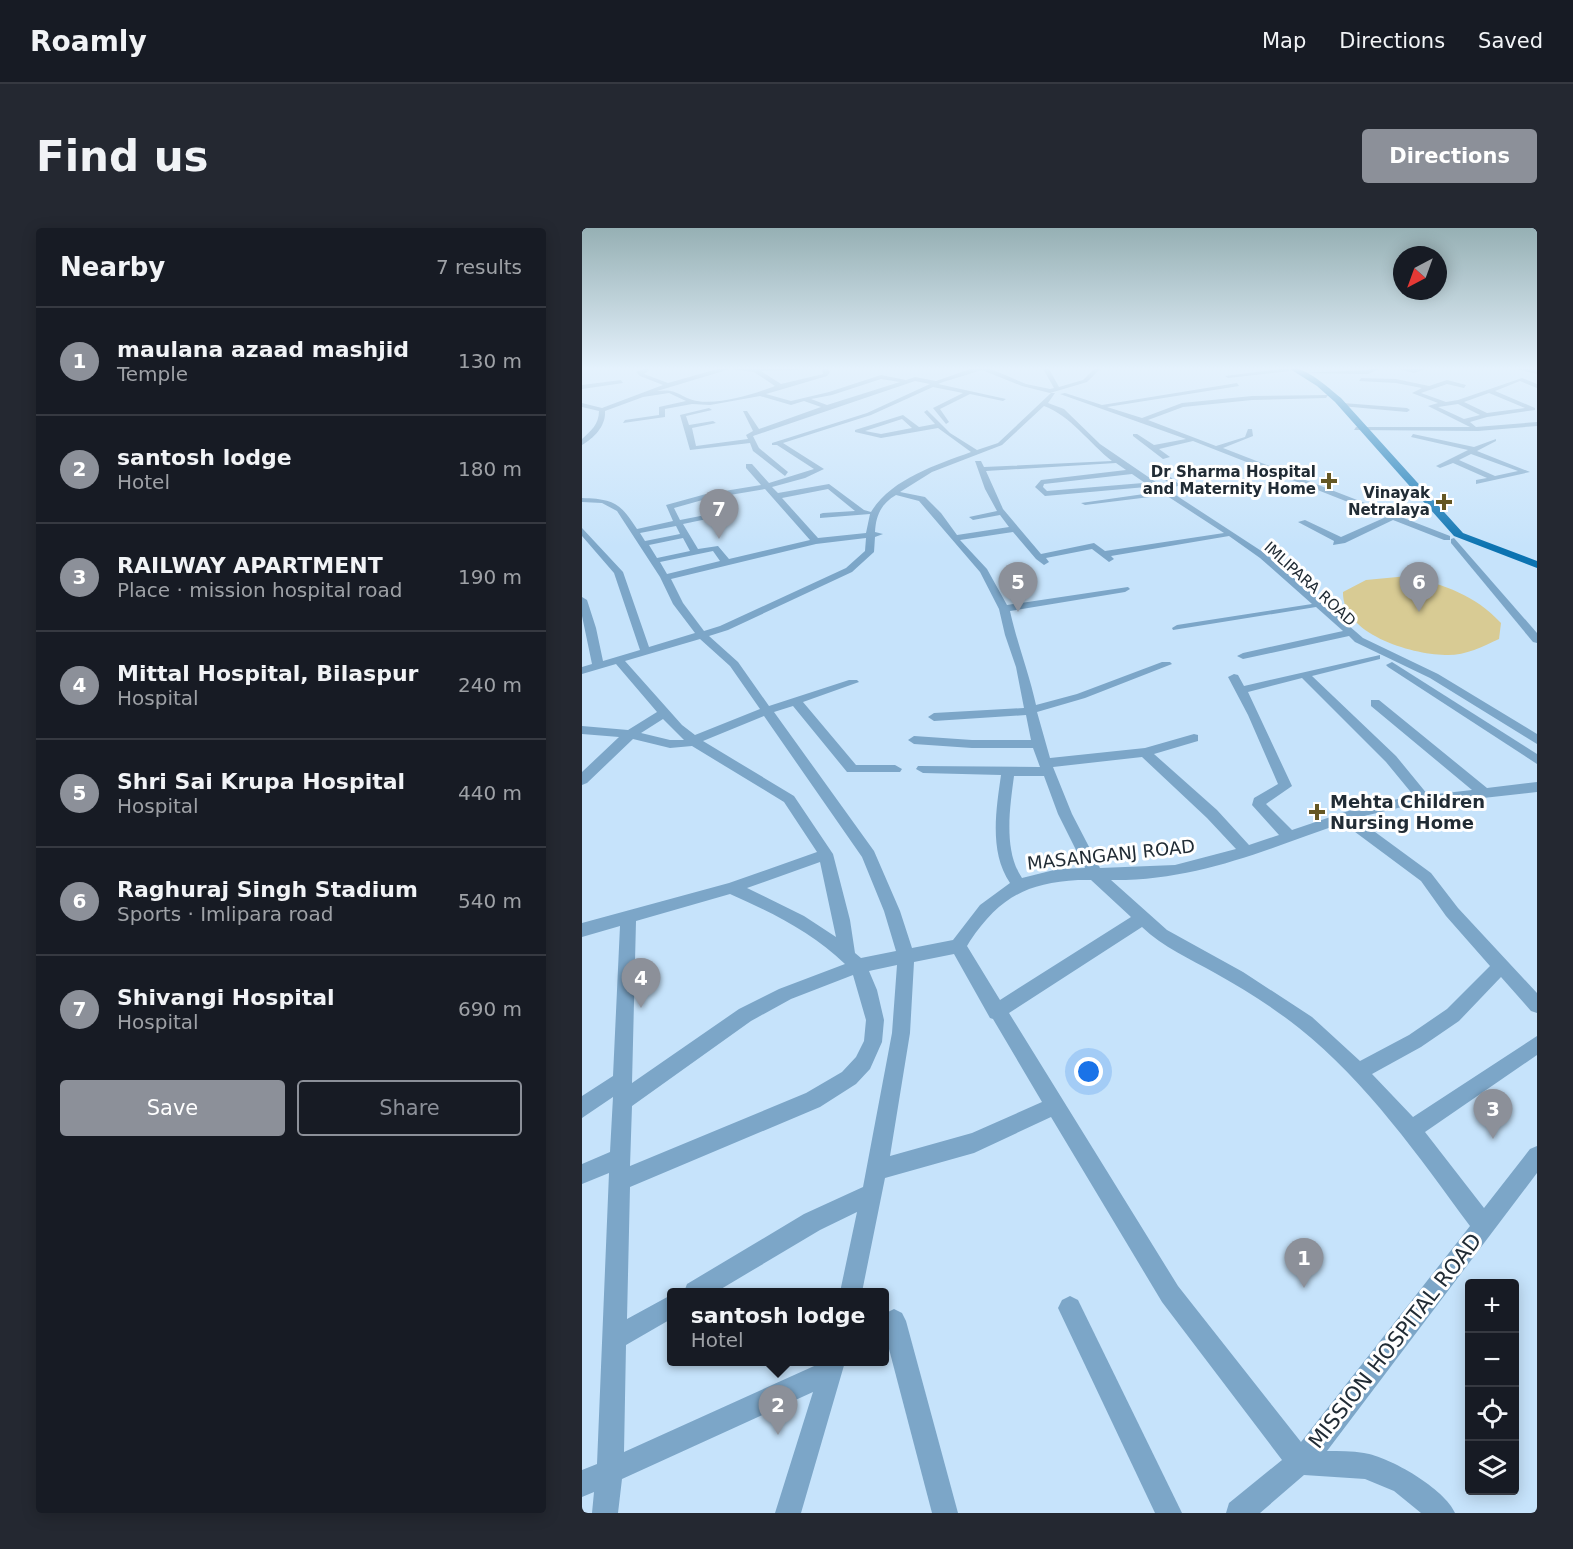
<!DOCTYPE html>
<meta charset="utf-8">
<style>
:root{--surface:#171b24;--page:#242831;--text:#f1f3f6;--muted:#9ea1a6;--line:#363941;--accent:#8c9099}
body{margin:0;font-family:"DejaVu Sans",sans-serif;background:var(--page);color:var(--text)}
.controls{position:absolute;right:18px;bottom:18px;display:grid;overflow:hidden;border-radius:6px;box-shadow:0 3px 15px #0003}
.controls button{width:54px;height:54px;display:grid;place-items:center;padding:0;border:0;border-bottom:2px solid var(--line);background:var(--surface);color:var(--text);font:30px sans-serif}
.compass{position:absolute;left:811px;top:18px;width:54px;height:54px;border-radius:50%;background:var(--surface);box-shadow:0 3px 15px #0003;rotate:221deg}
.you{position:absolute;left:507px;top:844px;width:21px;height:21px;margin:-15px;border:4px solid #fff;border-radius:50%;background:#1a73e8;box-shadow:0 0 0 9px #1a73e833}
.badge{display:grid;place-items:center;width:39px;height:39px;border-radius:50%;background:var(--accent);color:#fff;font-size:20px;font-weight:700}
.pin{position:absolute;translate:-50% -50px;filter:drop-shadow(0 2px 3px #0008)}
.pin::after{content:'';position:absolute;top:32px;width:21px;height:18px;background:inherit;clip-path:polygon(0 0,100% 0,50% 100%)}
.popup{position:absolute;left:85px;top:1060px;width:222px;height:78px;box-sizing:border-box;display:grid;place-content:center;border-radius:6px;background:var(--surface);filter:drop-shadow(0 2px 4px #0005);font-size:20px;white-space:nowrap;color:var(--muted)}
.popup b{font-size:22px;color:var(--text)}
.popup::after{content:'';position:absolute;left:50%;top:100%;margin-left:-12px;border:12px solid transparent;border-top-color:var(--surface)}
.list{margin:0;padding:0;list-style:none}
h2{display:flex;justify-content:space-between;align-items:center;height:78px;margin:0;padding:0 24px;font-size:26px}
h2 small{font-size:20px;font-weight:400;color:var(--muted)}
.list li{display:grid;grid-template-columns:39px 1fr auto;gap:18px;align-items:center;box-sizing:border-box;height:108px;padding:0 24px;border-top:2px solid var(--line)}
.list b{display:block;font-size:22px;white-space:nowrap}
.list p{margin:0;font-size:20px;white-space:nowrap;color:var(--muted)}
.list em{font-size:20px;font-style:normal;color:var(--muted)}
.actions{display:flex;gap:12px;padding:18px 24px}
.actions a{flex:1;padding:14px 0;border:2px solid var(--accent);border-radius:6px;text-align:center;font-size:21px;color:var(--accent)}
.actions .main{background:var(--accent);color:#fff}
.icon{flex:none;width:33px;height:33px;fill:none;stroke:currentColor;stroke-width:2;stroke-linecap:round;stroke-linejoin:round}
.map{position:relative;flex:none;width:955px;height:1285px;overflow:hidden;border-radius:6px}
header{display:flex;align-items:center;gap:36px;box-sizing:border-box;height:84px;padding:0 30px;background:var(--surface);border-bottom:2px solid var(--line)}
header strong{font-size:28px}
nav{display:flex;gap:33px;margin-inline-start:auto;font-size:21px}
.intro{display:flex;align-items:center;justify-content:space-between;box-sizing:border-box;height:144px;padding:0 36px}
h1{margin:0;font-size:42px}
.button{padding:15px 27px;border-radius:6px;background:var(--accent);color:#fff;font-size:21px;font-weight:700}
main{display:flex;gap:36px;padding:0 36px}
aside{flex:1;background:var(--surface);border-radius:6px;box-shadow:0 3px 15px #0003}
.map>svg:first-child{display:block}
.green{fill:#d8cb94}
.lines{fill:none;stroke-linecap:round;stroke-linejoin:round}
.minor{fill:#7ca6c8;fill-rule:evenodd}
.major{fill:#0c73b1;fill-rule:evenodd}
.poi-dot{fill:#645724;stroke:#fff;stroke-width:2}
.labels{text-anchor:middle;stroke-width:6;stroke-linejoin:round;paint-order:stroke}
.far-poi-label{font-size:15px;font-weight:bold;fill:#212c35;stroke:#fff;text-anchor:end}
.far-street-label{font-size:15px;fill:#212c35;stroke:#fff}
.poi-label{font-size:18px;font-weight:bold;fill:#212c35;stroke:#fff;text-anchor:start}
.street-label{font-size:18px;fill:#212c35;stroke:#fff}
.near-street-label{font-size:21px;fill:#212c35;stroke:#fff}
</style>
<header>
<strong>Roamly</strong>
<nav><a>Map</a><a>Directions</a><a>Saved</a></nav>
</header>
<div class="intro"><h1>Find us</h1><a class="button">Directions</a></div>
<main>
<aside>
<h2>Nearby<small>7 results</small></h2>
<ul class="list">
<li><span class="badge">1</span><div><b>maulana azaad mashjid</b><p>Temple</p></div><em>130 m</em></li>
<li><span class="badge">2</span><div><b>santosh lodge</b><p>Hotel</p></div><em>180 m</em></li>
<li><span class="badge">3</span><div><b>RAILWAY APARTMENT</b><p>Place · mission hospital road</p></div><em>190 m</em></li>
<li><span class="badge">4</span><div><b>Mittal Hospital, Bilaspur</b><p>Hospital</p></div><em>240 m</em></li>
<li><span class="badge">5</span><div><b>Shri Sai Krupa Hospital</b><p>Hospital</p></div><em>440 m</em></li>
<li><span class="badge">6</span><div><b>Raghuraj Singh Stadium</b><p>Sports · Imlipara road</p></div><em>540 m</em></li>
<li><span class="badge">7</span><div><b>Shivangi Hospital</b><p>Hospital</p></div><em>690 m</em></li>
</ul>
<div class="actions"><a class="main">Save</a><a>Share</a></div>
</aside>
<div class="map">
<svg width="955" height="1285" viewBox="0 0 955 1285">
<rect width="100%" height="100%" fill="#c6e3fb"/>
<path class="green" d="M826,348C863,357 893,367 919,395L917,411C900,419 882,428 863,427C828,426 760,406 761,364L784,352Z"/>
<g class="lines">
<g class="minor">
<path d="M59,139H65L68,142L62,146L86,155L139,140L137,139H254L246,141L248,144L245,148L184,166L209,173L247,164L299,147L324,152L333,149L354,153L394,139H404L444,156L468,161L472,160L460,139H466L477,159L501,152L514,139H520L505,154L468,165L440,158L400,142L361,154L356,156L424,171L421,173L388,166L358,181L367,194L364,196L351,180L381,165L351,159L289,187L201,215L242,241L223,250L190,259L196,265L247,256L282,282L289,284C309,251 354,237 389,224L356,200L299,210L273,204V202L321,187L337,199L353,196L342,184L345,182L368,205L395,222L416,215L469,165H473L466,175L482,181L518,216L581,259L588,256L567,239L574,237L598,257L586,262L684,326L781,410L856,446L955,506V516L848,450L773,414L767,408L661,431L655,428L661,425L761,403L734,379L591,402L590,400L595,397L730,376L678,330L647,308L529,328L532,331L527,334L510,321L464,330L467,334L462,337L454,331L431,304L378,312L405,341L425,377L546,359L548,361L543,364L428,383C435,415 447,445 454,477L495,466L580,434H588L590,436L503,470L455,484L468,530L563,520L612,506L616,507V513L572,526L635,582L667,617L697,607L670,577L672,570L696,556L666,487L646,449L652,446L656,447L662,458L798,427V431L730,448L814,528L846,567L890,562L789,478V472H797L905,560L955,554V564L820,579L774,590L849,645L876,680L955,765V785L949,783L919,749L877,793L839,819L790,846L831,889L955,808V827L843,904L902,980L948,921L955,918V945L745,1223C757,1223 770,1223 782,1225C808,1229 863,1261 873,1285H839L812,1263L783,1251L722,1247L678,1285H644L647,1275L700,1232L580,1074L469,889L392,925L303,950L280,1064H258L275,984L238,1002L134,1064H102L105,1056L222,986L281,959L310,805L315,737L287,743L295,762L302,792L300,814L288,841L274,856L238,879L48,959L45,1091L89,1067V1091L44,1117L42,1224L241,1134H263L219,1285H193L231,1164L40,1251L36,1285H10L12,1264L0,1269V1242L15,1236L27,945L0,956V936L28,924L31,869L0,890V868L31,848L38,698L0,709V695L147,655L235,624L202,574L110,518L88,520L51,511L5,555L0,557V544L37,509L0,506V498L46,502L75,484L34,436L0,446V439L10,436L0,388V369L5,372L14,400L21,433L58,422L32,345L0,308V300L41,344L67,419L113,405L91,376L78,349L35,283L20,275L0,274V270C32,271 38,275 55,301L91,293L84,277L124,266L179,257L164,240V236H170L187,255L232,241L195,217H190V215L285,185L348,156L333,153L171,208L177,220L206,244L203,248L171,223L168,215L108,222L98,187L127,180L130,182L104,188L107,197L131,193L134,195L110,200L114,218L166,211L164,207L171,203L161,183H165L177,201L239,179L222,173L209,177L178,168L128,177L110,176L83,181V189L41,195L43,192L77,187V179L104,173L87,165L61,169L23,183C24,198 12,210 0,217V211C9,203 17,196 17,183L0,179V175L20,180L81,157L58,148L54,144L61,141ZM148,141L172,144L193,158C173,166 138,177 115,173C98,170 97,160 75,163ZM240,141L241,146L199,156L179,143ZM299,151L318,154L245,177L229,171L250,167ZM462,178C489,188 507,215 530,233L402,239L399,233H393L403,261L415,283L387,289L391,292L418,287L427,299L375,307L359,285L343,269L318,264L350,244L420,217ZM320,191L330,200L299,206L283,203ZM534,235L544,242L459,252L453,259L463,268L564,259L565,257L561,255L465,263L461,259L462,256L550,246L576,264L499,275L503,277L576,268L579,264L642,305L523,323L512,315L459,326L421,281L404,243ZM183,261L228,312L147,331L136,318L116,321L101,296L144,287V283L98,292L92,280L124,271ZM246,261L273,283L241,285L238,286V290L288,286L284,305L236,310L200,270ZM314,267L337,273L398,344L417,381L423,407L434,439L442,480L352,485L346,489L352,493L444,487L449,512H390L332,508L326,512L332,516L390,520H451L458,539L336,538L334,541L341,545L419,547C414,582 407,624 428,655L398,677L371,712L330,720L318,683L292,623L192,484L211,478L265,544H318L320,541L313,537H274L221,474L277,454L275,452H267L187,478L156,434L127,408L146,402L270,344L292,324L293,309L301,306L293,304C294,287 299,276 314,267ZM94,298L98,306L63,313L58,305ZM101,310L108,323L75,330L67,317ZM284,310L283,323L264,340L138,398L122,403L101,375L89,351L234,316ZM131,323L138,333L85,346L78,334ZM118,411L148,438L178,481L113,507L100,497L43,433ZM720,450L804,534L832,568L784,577L710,602L684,576L710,558L666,464ZM182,488L280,629L302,683L314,723L279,730L273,725L268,692L251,626L212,568L121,513ZM81,491L102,512H88L59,505ZM560,529L625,590L654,621L593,637L518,640L490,586L471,539ZM432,548H462L476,586L503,640L476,641L440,650C421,622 428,579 432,548ZM761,595L839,653L864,688L908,738L865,781L827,807L778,833L730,789L661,744L585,702L529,652C615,653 682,622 761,595ZM238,634L254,709L222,688L165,660ZM496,652H509L549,689L418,772L385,718L388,713C417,670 444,655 496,652ZM148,666C189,684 230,704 263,736L197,761L157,781L50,855L54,693ZM560,699C581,719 608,731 633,745C662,761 692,780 717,800C784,853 838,930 888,998L719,1214L596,1058L427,785ZM372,726L408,790L411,791L460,874L390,905L308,928L328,805L332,734ZM271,747L284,792L282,813L274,829L260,844L224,865L48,938L50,878L169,793L209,771Z"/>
<path d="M794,139H802L786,146L718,145L785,142Z"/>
<path d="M809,139L832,141L849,139L832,145Z"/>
<path d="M929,139L955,142V146L930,140Z"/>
<path d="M706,140L708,143L646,150L643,148Z"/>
<path d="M779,150L814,151L847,158L865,152L884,157L882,160L865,156L839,165L864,174L876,172L940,150L955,156V160L938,153L913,163L953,180V182L905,189L888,194L894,199L955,194V198L896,203L772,202L774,199H888L846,178L856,175L830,165L840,160L814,155L777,153ZM907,165L943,180L905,185L882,174ZM876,176L898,187L882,191L856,179Z"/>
<path d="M39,152L41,155L0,161V157Z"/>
<path d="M655,155L657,158L525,179L560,190L600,175L670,168L746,167L744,170L670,172L601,179L566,192L634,218L663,209L666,201H670L671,208L641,220L868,308V312H862L811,292L763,315L751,317L752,313L716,294L723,292L759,309L804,289L611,213L577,221L588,229L581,231L551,208V206H555L572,217L604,211L478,166L483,165L520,177Z"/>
<path d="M761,175L825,180L828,182L825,184L759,178Z"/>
<path d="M831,206L892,219L914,211V213L895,223L948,244L894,256V252L905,250L871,235L858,240L854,238L886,222L829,209ZM889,226L936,243L913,248L877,232Z"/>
<path d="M872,310L955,405V415L951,414L869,315V311Z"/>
<path d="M810,434L955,526V536L806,439L804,437Z"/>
<path d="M488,1068L496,1072L600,1285H573L476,1080L480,1072Z"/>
<path d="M312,1081L320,1085L324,1093L376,1285H350L302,1102L304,1085Z"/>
</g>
<path class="major" d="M705,139C725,139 744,158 759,170L881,305L955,333V340L872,308L753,174L735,158Z"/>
</g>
<linearGradient id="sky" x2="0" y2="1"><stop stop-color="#96b0b4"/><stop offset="0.44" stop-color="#e5f2fd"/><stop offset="1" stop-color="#e5f2fd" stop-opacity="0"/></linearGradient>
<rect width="955" height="319" fill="url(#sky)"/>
<g class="poi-dot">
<path d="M744 244h6v6h6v6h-6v6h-6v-6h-6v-6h6z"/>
<path d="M859 265h6v6h6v6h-6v6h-6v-6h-6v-6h6z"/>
<path d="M732 575h6v6h6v6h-6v6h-6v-6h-6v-6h6z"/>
</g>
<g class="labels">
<g class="far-poi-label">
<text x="734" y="249">Dr Sharma Hospital<tspan x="734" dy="17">and Maternity Home</tspan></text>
<text x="848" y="270">Vinayak<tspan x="848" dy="17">Netralaya</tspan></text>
</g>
<g class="far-street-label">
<text transform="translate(728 356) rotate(42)" y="5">IMLIPARA ROAD</text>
</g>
<g class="poi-label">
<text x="748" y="580">Mehta Children<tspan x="748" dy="21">Nursing Home</tspan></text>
</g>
<g class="street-label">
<text transform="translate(529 627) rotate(-6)" y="6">MASANGANJ ROAD</text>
</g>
<g class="near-street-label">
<text transform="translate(813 1113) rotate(-52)" y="7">MISSION HOSPITAL ROAD</text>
</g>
</g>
</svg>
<div class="controls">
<button>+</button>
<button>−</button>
<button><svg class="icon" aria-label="locate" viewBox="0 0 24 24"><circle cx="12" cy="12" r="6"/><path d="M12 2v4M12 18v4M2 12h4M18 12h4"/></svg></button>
<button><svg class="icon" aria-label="layers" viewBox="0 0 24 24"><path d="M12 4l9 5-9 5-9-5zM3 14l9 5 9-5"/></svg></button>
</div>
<svg class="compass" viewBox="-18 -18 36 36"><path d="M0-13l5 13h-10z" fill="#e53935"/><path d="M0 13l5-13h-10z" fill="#9ea1a6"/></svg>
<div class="you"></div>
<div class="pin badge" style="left:722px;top:1060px">1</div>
<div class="pin badge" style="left:196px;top:1207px">2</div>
<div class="popup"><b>santosh lodge</b>Hotel</div>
<div class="pin badge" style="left:911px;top:911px">3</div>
<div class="pin badge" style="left:59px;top:780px">4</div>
<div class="pin badge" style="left:436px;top:384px">5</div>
<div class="pin badge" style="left:837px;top:384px">6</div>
<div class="pin badge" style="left:137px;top:311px">7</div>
</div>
</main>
